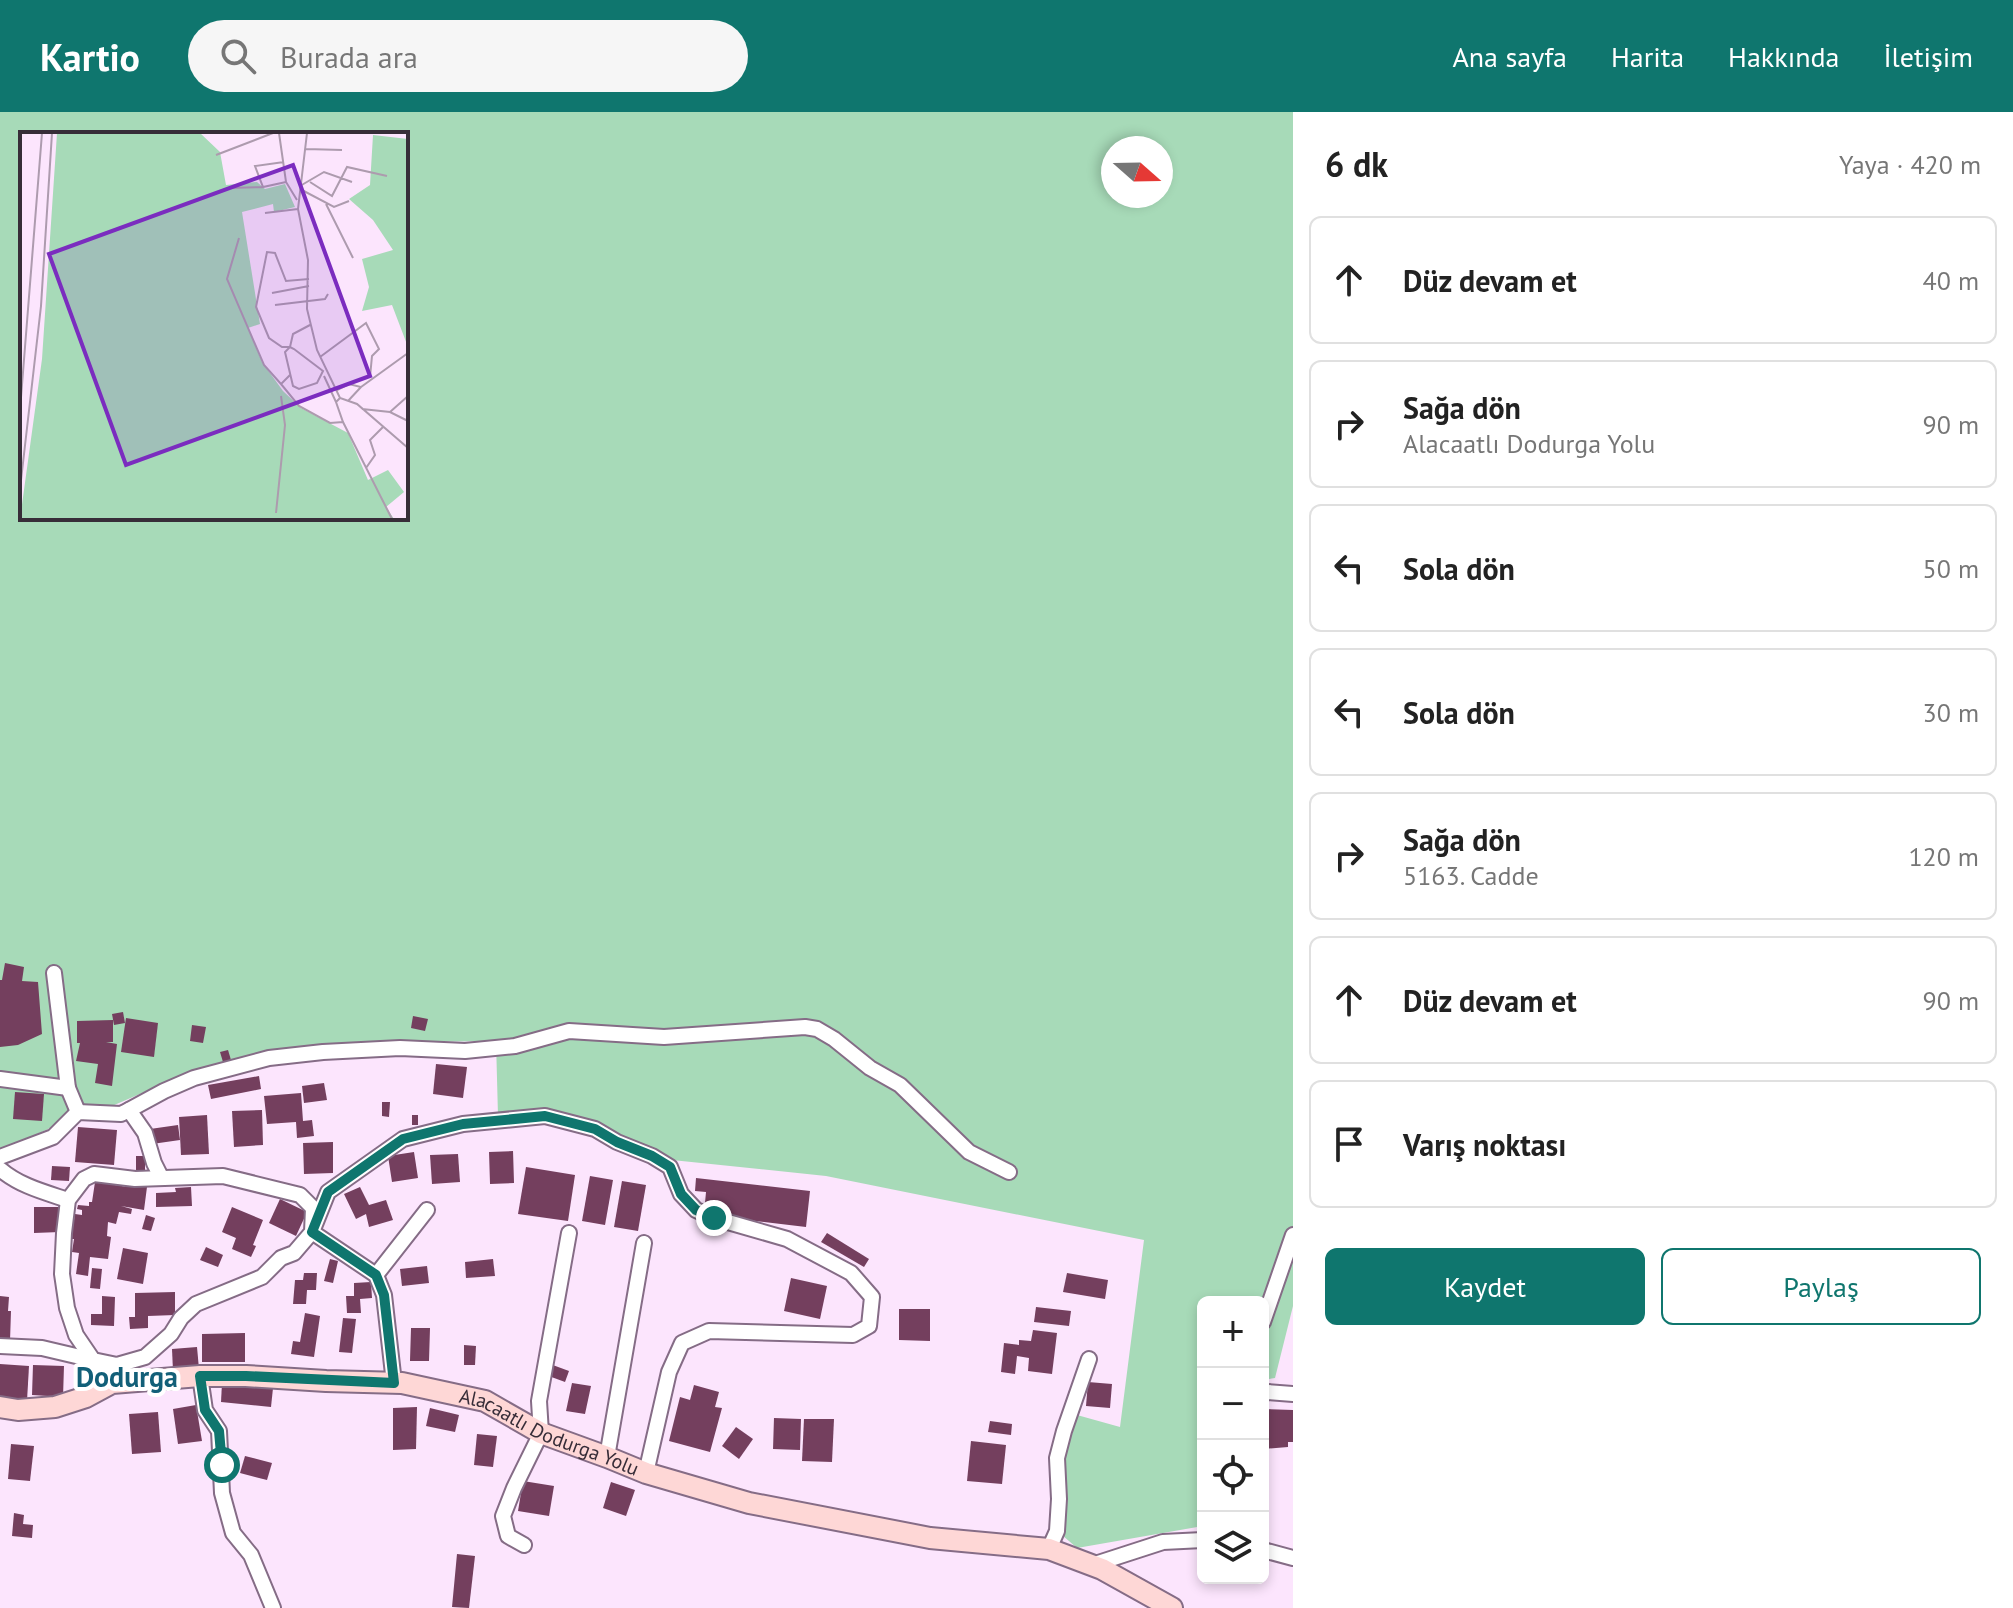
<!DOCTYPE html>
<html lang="tr">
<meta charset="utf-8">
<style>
:root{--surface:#fff;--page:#f6f6f6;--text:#222;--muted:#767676;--line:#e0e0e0;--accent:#0f766e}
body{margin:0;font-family:"PT Sans",sans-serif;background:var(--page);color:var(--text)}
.controls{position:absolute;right:24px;bottom:24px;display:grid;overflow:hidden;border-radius:12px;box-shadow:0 4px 12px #0003}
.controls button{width:72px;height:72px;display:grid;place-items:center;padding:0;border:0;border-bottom:2px solid var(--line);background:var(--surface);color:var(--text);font:40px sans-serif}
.compass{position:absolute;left:1101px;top:24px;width:72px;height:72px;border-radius:50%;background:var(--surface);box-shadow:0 4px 12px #0003;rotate:110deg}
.stop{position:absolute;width:24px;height:24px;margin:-18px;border:6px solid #0f766e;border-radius:50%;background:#fff}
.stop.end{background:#0f766e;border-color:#fff;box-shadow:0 2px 8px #0008}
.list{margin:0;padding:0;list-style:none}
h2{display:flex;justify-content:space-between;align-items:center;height:104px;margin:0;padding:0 32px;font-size:34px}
h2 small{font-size:26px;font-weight:400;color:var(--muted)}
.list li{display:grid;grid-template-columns:52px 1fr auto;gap:24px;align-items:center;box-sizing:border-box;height:128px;margin:0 16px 16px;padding:0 16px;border:2px solid var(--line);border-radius:12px}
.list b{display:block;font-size:30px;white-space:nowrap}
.list p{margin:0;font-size:26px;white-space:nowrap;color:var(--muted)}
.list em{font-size:26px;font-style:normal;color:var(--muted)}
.actions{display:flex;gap:16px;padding:24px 32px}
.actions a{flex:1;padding:18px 0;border:2px solid var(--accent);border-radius:12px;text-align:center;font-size:28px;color:var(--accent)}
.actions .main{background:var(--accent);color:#fff}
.icon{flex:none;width:44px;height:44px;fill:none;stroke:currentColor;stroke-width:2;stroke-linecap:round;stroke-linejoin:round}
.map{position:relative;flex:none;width:1293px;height:1496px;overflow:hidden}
header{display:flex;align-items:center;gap:48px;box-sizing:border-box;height:112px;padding:0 40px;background:var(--accent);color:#fff}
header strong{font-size:38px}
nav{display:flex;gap:44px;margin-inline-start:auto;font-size:28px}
.search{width:560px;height:72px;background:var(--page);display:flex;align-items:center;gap:20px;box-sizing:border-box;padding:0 28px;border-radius:44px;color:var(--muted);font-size:30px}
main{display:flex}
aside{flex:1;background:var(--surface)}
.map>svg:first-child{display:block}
.green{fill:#a7dab8;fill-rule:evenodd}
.building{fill:#743f5e}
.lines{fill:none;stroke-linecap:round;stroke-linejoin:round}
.street-casing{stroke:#856c86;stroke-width:18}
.secondary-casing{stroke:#856c86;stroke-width:24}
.street{stroke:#fff;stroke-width:14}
.secondary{stroke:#fed7d6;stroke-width:20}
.route{stroke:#0f766e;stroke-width:10}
.labels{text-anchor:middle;stroke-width:8;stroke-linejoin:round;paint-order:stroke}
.street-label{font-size:20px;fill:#372d38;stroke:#fff}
.district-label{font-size:28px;font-weight:bold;fill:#125f78;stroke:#fff}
.inset-road{fill:none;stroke:#ad9bae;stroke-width:2}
.view{fill:#7b2cbf;fill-opacity:0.15;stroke:#7b2cbf;stroke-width:4}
.inset-edge{fill:none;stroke:#372d38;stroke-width:4}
</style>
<header>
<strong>Kartio</strong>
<div class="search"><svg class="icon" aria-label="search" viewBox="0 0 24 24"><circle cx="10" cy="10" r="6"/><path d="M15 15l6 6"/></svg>Burada ara</div>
<nav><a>Ana sayfa</a><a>Harita</a><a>Hakkında</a><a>İletişim</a></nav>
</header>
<main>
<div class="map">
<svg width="1293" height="1496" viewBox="0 0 1293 1496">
<rect width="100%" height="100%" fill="#fce5fd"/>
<path class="green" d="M0,0H1293V1194L1275,1266L1263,1268V1190H1203V1414L1077,1436L1062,1423L1066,1397L1065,1342L1077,1303L1120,1315L1144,1128L826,1064L672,1048L585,1008L498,1004L496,929L409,930L191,960L112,994H91L46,1018L0,1038ZM22,22H406V406H22ZM1113,36H1161V84H1113Z"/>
<g class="building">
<path d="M5,851L24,855L22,869L38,870L42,922L18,933L0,935V868H2Z"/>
<path d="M123,900L125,911L114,913L112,902Z"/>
<path d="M413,904L428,907L425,919L411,916Z"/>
<path d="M126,906L158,911L154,945L121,940Z"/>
<path d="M113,908V930H106L117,932L112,974L95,971L98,952L76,949L80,931H77V909Z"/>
<path d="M192,913L206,915L203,931L190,929Z"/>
<path d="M228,938L231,948L223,950L220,940Z"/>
<path d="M436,952L467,955L463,986L433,982Z"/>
<path d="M259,964L261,977L211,987L208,973Z"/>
<path d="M324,971L327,988L304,991L302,974Z"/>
<path d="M15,980L44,982L42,1009L13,1007Z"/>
<path d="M301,981L303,1009L312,1008L314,1024L297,1026L296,1010L267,1012L264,984Z"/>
<path d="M382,990H390L389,1005L382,1004Z"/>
<path d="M262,998L263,1033L234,1035L232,999Z"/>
<path d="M207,1003L209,1042L181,1043L179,1005Z"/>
<rect x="412" y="1003" width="6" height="10"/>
<path d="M178,1013L180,1028L152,1032L150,1017Z"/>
<path d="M78,1015L117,1018L114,1053L75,1050Z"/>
<path d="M333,1030V1061L304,1062L303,1031Z"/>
<path d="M513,1039L514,1071L490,1072L489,1040Z"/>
<path d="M414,1040L418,1066L392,1070L388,1044Z"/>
<path d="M458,1042L460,1070L432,1072L430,1043Z"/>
<rect x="136" y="1044" width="9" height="15"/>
<path d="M52,1054L70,1055L69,1069L51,1068Z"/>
<path d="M526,1055L575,1063L568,1109L518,1102Z"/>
<path d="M590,1064L613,1068L605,1113L582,1109Z"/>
<path d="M696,1066L810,1079L806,1115L721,1105L723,1093L705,1091L706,1080L695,1079Z"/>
<path d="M622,1069L646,1073L638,1119L614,1115Z"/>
<path d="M95,1070L128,1075V1073L147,1075L144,1098L121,1094L132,1097L131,1102L119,1100L116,1112L108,1110L107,1124L111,1125L108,1147L90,1145L88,1164L76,1162L79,1141L72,1140L74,1127H71L75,1102L82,1103V1098L77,1097L78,1093L89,1094V1090H92Z"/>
<path d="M191,1075L192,1094L156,1095V1081L176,1080L175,1076Z"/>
<path d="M360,1075L369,1093L386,1088L393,1108L369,1115L366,1102L356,1107L344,1082Z"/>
<path d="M280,1087L307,1100L296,1124L269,1111Z"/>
<path d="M34,1095H60V1120L34,1121Z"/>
<path d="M232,1095L263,1108L253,1133L256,1134L251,1145L232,1137L236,1126L222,1120Z"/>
<path d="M146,1103L155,1106L151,1119L142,1117Z"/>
<path d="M827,1121L869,1147L864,1155L821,1130Z"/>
<path d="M206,1135L223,1143L218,1155L200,1148Z"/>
<path d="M123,1136L148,1141L143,1172L117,1167Z"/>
<path d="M330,1147L338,1149L333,1171L324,1169Z"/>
<path d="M493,1147L495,1164L466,1166L465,1150Z"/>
<path d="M427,1154L429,1171L402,1174L400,1157Z"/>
<path d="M92,1156L102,1157L100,1177L90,1176Z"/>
<path d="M304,1161H317L316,1178H307L306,1192H293L295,1168H303Z"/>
<path d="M1067,1161L1108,1168L1105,1187L1063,1180Z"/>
<path d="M791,1166L827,1174L820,1207L784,1199Z"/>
<path d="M371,1170L372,1186L360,1187L361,1201H347L346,1184H354V1171Z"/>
<path d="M175,1180V1203L148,1204V1216L130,1217L129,1205H135V1181Z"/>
<path d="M0,1184L9,1185L8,1199H11L10,1229L0,1228Z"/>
<path d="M102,1184L115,1185L114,1214L91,1213V1202H102Z"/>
<path d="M1036,1195L1071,1199L1069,1214L1034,1210Z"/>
<path d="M899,1197H930V1229L899,1228Z"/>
<path d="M305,1201L320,1204L314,1245L291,1242L293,1229L300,1230Z"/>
<path d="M343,1206L356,1207L352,1241L339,1240Z"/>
<path d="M411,1216H430L429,1249H410Z"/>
<path d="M1033,1218L1057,1221L1052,1262L1028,1259L1029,1246L1017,1244L1015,1262L1001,1260L1004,1231L1019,1233V1228L1031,1229Z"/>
<path d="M245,1221V1250H202V1222Z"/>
<path d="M464,1233L476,1234L475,1253H464Z"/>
<path d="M197,1235L199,1257L173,1259L172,1237Z"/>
<path d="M0,1252L29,1254L27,1289L0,1288Z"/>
<path d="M550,1252L569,1259L565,1270L546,1263Z"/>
<path d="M33,1253L64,1254L63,1285L32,1283Z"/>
<path d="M1088,1270L1112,1272L1110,1296L1086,1294Z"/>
<path d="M222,1271L273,1276L271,1295L221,1290Z"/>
<path d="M572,1271L591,1274L585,1302L566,1299Z"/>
<path d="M694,1273L719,1280L715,1295L722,1296L710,1340L669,1329L680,1285L690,1288Z"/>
<path d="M196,1293L202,1329L178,1332L173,1297Z"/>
<path d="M417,1295L416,1337L393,1338V1296Z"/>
<path d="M430,1296L459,1303L455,1320L426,1314Z"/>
<path d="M1263,1297L1293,1298V1330H1288V1335L1263,1337Z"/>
<path d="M158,1300L161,1340L132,1342L129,1302Z"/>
<path d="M774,1306L801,1307L800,1338L773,1337Z"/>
<path d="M804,1307H834L832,1350L802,1349Z"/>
<path d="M990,1309L1012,1312L1011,1323L988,1320Z"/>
<path d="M736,1315L753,1327L739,1347L722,1334Z"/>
<path d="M477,1322L497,1324L493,1355L474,1353Z"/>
<path d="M971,1329L1006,1333L1002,1372L967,1369Z"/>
<path d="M11,1332L34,1334L30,1369L8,1367Z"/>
<path d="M245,1344L272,1351L267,1368L240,1361Z"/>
<path d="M523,1369L554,1374L549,1404L518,1399Z"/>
<path d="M611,1370L635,1378L626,1404L603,1396Z"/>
<path d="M14,1401L24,1403L23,1412L33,1413L32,1426L12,1424Z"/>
<path d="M457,1442L475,1444L469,1496L452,1495Z"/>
</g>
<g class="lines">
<g class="street-casing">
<g id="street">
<path d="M54,861L68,976L78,1000"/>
<path d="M0,967L68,976"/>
<path d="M129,998L164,979L194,966L269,946L323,940L400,936L465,939L515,934L569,919L664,925L805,915L817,917L834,927L870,956L900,973L969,1040L1009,1060"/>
<path d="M0,1045L53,1025L78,1000L121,1002L129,998L145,1021L154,1051L161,1065"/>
<path d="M0,1057C20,1074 44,1080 68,1088"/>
<path d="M376,1163L427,1098"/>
<path d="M1263,1210L1293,1123"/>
<path d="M0,1234L42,1236L93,1248L112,1271"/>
<path d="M200,1264L205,1298L219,1319L222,1381L233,1421L251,1443L273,1496"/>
<path d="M394,1271L384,1183L376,1163L312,1120L313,1096L300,1083L223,1064L135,1067L94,1062L84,1067L68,1088L64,1121L62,1162L67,1196L76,1223L93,1248L117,1253L145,1245L171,1222L181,1206L196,1192L262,1165L281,1146L294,1141L312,1120L328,1080L403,1027L463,1012L545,1004L595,1017L617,1030L652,1044L670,1055L681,1082L696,1098L714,1106L787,1127L851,1161L872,1185L869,1214L853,1223L709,1219L682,1231L669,1260L646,1361"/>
<path d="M1263,1281L1268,1280L1293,1282"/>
<path d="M607,1345L644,1131"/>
<path d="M524,1433L508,1424L503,1404L514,1376L541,1321L539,1289L569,1121"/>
<path d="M1049,1437L1057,1419L1059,1387L1057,1346L1064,1319L1089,1247"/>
<path d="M1263,1438L1293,1446"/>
<path d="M1092,1453L1163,1430L1203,1428"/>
</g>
</g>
<g class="secondary-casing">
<g id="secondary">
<path id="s1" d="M0,1295L18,1298L55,1295L86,1285L112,1271L200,1264H246L326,1269L402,1271L485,1289L541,1321L607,1345L646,1361L749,1391L930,1426L1049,1437L1102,1457L1172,1496"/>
</g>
</g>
<use href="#street" class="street"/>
<use href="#secondary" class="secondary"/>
</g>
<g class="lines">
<path class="route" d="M222,1353L219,1319L205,1298L200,1264H246L394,1271L384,1183L376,1163L312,1120L328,1080L403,1027L463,1012L545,1004L595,1017L617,1030L652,1044L670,1055L681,1082L696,1098L714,1106"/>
</g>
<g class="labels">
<g class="street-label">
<text dy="7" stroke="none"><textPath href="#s1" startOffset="564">Alacaatlı Dodurga Yolu</textPath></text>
</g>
<g class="district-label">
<text x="127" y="1275">Dodurga</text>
</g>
</g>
<g transform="translate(20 20)">
<rect width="388" height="388" fill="#fce5fd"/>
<path d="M37,1H180L200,20L206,53L237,50L245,57L265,52L275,75L254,80L253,72L222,80L240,192L228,196L242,230L263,259L281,276L328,301L348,348L368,338L384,360L366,375L374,387H0L22,227ZM353,3L388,7V215L372,173L342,179L349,155L342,127L373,118L353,88L329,67L350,53Z" fill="#a7dab8"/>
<path class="inset-road" d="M259,1L266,50L277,68M287,1L278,77L288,128L287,177L297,218L320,266L337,272L388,316M286,17L322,18M196,23L253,1M264,30L235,34L243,55L266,50M290,50L312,64L327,35L367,44M280,54L304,40L332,50M208,56L243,55M280,57L314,75L329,69M306,72L333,126M245,81L278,77M219,106L207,147L244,233L261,252M289,147L266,149L255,121L247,120L236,175L249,206L262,215H270L274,217L303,239L297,251L279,257L273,254L265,220L270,215L273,202L290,193M252,161L289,154M255,173L305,167L308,162M300,225L346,191L359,217L352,224L350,245M270,243L261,252L279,274L310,291L323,290M304,244L316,270M341,255L388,221M317,258L329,252L341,255L328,269M320,266L316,270L323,290L372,387M342,277L370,280L388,289M0,278L22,1M370,280L388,264M346,336L355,323L350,308L363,295M0,357L21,174L32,1M256,381L265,293L261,264"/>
<path class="view" d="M273,33L350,244L106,333L29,122Z"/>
<rect width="388" height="388" class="inset-edge"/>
</g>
</svg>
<div class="controls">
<button>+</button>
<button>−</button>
<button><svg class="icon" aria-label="locate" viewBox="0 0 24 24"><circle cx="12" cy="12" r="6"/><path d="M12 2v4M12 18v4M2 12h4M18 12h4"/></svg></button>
<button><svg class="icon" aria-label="layers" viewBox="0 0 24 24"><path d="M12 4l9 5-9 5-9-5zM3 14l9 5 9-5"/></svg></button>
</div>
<svg class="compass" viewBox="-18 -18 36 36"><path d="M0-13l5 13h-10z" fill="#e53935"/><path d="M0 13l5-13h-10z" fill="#767676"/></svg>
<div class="stop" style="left:222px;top:1353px"></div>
<div class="stop end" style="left:714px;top:1106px"></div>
</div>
<aside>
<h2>6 dk<small>Yaya · 420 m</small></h2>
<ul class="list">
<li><svg class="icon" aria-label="ahead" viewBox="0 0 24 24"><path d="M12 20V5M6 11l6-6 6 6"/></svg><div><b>Düz devam et</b></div><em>40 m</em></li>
<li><svg class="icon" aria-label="right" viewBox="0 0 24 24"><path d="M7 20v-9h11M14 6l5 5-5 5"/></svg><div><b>Sağa dön</b><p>Alacaatlı Dodurga Yolu</p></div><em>90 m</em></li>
<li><svg class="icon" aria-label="left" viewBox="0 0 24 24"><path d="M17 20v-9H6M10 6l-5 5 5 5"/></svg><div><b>Sola dön</b></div><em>50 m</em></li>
<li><svg class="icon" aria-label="left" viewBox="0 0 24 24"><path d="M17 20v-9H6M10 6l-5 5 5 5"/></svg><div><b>Sola dön</b></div><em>30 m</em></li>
<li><svg class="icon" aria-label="right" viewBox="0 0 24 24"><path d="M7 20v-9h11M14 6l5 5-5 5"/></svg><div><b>Sağa dön</b><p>5163. Cadde</p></div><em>120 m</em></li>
<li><svg class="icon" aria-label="ahead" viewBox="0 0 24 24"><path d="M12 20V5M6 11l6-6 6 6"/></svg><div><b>Düz devam et</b></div><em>90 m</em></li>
<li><svg class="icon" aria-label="arrive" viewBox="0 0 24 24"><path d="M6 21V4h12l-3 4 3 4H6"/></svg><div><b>Varış noktası</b></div></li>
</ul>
<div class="actions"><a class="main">Kaydet</a><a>Paylaş</a></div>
</aside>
</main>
